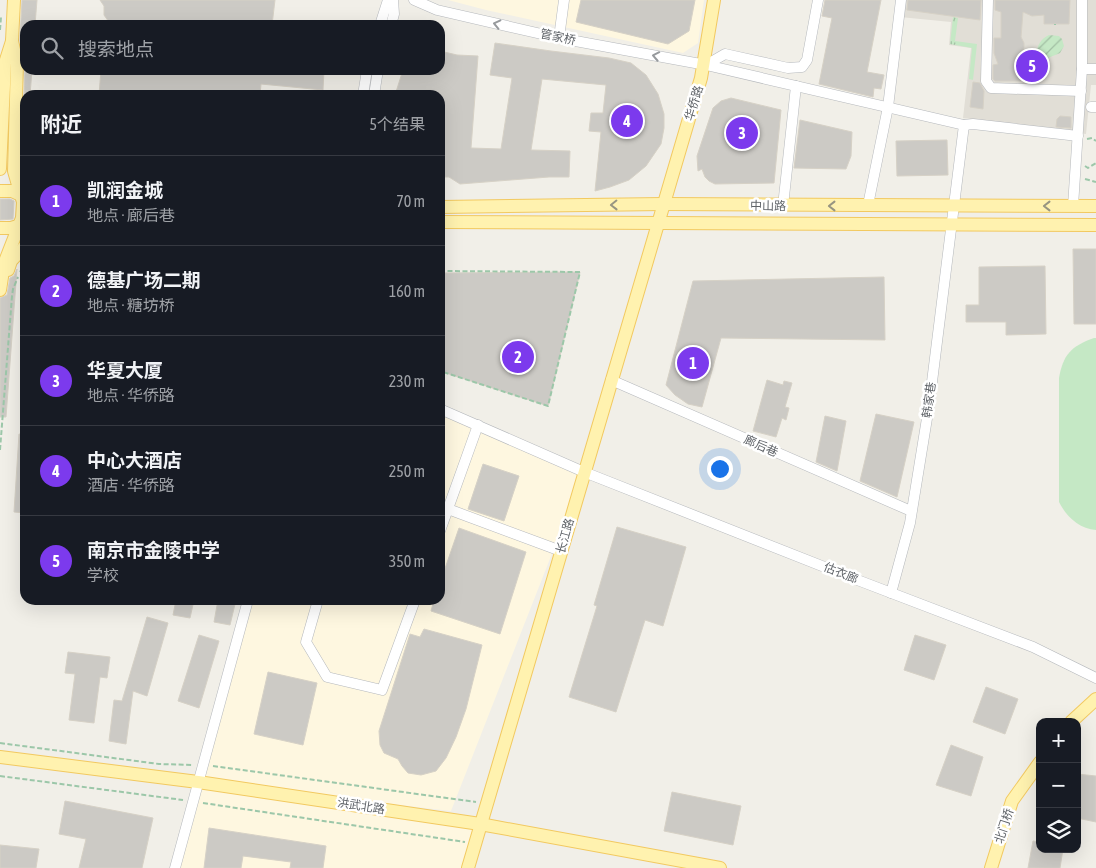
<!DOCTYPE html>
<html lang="zh">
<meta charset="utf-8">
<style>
:root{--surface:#171b24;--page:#242831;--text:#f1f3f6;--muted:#9ea1a6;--line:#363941;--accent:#7c3aed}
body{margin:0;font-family:"Asap Condensed","Noto Sans SC",sans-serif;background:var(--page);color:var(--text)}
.controls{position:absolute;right:15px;bottom:15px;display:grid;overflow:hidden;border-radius:10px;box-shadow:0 5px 20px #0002}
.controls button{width:45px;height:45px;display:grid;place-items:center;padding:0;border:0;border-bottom:1px solid var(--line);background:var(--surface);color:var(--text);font:25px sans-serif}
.you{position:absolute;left:719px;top:468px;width:18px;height:18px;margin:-12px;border:4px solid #fff;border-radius:50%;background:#1a73e8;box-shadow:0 0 0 8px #1a73e833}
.badge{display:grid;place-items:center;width:32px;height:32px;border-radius:50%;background:var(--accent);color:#fff;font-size:16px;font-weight:700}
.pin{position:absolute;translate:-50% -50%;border:2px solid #fff;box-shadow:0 1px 5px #0006}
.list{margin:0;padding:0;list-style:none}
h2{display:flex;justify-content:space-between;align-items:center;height:65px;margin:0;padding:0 20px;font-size:21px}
h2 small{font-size:16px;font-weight:400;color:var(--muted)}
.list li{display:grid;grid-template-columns:32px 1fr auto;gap:15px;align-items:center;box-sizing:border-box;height:90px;padding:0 20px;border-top:1px solid var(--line)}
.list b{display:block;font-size:19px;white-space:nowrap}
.list p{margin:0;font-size:16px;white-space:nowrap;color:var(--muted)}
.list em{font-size:16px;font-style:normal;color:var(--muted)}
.icon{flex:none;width:28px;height:28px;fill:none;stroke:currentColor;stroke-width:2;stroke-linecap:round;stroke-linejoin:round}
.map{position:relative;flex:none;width:1096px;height:868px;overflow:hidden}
.search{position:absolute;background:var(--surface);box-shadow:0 5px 20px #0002;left:20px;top:20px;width:425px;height:55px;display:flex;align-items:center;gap:12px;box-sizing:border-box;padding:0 18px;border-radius:15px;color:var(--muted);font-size:19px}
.panel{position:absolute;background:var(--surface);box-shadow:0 5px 20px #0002;left:20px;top:90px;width:425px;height:515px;border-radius:15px}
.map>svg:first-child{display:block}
.commercial{fill:#fef7e0}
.education{fill:#e1ded6}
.grass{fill:url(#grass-tufts)}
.garden{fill:url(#garden-furrows)}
.pitch{fill:#c5e8c5}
.building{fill:#cccac5;stroke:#d6d1c6}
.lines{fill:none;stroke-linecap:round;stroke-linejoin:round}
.minor-casing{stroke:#b5b8bc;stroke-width:11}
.major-casing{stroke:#f2c960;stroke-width:14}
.path{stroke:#9cc7a9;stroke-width:2;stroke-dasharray:5 2.5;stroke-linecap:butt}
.minor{stroke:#fff;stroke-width:10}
.major{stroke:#fff2af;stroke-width:12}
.oneway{stroke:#979a9d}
.oneway2{stroke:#979581}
.labels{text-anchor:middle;stroke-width:5;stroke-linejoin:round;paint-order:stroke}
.street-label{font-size:12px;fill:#5f6368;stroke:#fff}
</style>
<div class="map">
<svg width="1096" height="868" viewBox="0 0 1096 868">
<defs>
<pattern id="grass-tufts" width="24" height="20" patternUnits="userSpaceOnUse" patternTransform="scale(1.25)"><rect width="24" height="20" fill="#c5e8c5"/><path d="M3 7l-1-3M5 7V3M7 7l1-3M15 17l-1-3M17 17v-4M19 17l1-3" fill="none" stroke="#a3c0a4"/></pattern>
<pattern id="garden-furrows" width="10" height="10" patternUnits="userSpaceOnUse" patternTransform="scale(1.25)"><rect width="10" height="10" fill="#c5e8c5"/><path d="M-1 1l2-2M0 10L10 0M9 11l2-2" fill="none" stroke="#a3c0a4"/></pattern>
</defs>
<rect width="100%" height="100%" fill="#f1efe8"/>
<g class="commercial">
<path d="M448,0H704L698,43L683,53L486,10Z"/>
<path d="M440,409L584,472L451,811L220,784L480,824L468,868H175L248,600H440Z"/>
</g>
<path class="education" d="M902,0H1096V85H1091L1086,134L963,118L971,48L949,45L951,22L900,17Z"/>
<path class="grass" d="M953,17L958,18L955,41L977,44L973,80L969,79L972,48L950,44Z"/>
<path class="garden" d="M1049,35L1059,36L1062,39L1064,46L1060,53L1048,58L1046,65L1048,71C1033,64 1033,42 1049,35Z"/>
<path class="pitch" d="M1094,338H1096V530C1079,529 1066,516 1059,502V378C1063,355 1071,346 1094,338Z"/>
<g class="building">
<path d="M22,0H37L35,25H25V62L20,40Z"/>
<path d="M100,0H275L272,25H111L104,15V6Z"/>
<path d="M581,0H695L689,31L668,44L576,22Z"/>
<path d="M825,0H881L867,72L884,75L881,89L874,88L873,97L819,84L832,18L822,16Z"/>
<path d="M908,0H981L980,20L907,10Z"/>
<path d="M995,0H1070L1069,24H1044V15L1032,16L1023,12L1021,37L1024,43V48L1021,54L1023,67L1021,69V81H995L993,79V65L998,64L994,53V38H1001V12L995,10Z"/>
<path d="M495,43L551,51L609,58L631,63L646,75L658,94L664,114V128L661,144L646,166L629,180L610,187L595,191L601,132L589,131L591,113H603L606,85L542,79L531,150L570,151L569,177H549L460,184L449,177H440V95H395L403,70H440V51L457,55L478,56L471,148L501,149L512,78L490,75Z"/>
<path d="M25,68V70H32L30,95H25L24,176L22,170Z"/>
<path d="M101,70H324L323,90L261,84L260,95H99Z"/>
<path d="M973,82L980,83L984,91L983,109L970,107Z"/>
<path d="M731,98L781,110L774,183L715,184L709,181L705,177L702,169L698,171L697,156L713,108L721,101Z"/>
<path d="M1060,116L1071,117V128L1056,127L1057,119Z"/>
<path d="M800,120L852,132L851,156L846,169L794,168Z"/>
<path d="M947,140L948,175L897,176L896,141Z"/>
<path d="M0,199H10L14,201L13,219L0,220Z"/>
<path d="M1073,249H1096V324H1074Z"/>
<path d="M1045,266L1046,334L1006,335V322H966V305H979V267Z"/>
<path d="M17,269L6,417H0V298L7,295L10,278L14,276Z"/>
<path d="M580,272L548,406L440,371V273Z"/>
<path d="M884,277L885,340L721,338L702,407L688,404L675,395L666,385L693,281Z"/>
<path d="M767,380L783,385L784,381L792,383L785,407L789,408L786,420L782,418L776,437L753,431Z"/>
<path d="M876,414L914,422L897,497L860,481Z"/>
<path d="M825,416L846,421L837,471L816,462Z"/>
<path d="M19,434L25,435V513L14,512Z"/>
<path d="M483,464L519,476L504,521L468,509Z"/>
<path d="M617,527L686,547L663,626L645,620L616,712L569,697L597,606L594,605Z"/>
<path d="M459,528L526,552L500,634L431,611L434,600H440V583Z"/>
<path d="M176,600H194L190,618L173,615Z"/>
<path d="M218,600H236L230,625L214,622Z"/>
<path d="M147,617L168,623L147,696L133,691L126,744L109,741L114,700L122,701Z"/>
<path d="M424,629L482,645L466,709L456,737L446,758L436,771L421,775L408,773L402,766L398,759L384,753L380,745L379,731L410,634L420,637Z"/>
<path d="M199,635L219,641L199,708L178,701Z"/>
<path d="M915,635L946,645L934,680L904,670Z"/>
<path d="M68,652L110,657L107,678L100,677L94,723L69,720L75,674L65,673Z"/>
<path d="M268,672L317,683L303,745L254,734Z"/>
<path d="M986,687L1018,699L1005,734L973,722Z"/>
<path d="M951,745L983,757L971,796L936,785Z"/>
<path d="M1077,774L1096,776V822L1077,818Z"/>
<path d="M672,792L741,806L733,845L664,831Z"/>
<path d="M65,801L153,818L142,868H79L86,839L59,834Z"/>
<path d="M209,828L326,846L323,868H290L291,862L243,856L241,868H204Z"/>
<path d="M1033,841L1040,842V849H1063L1060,868H1028Z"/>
<path d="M0,845L39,849L36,868H0Z"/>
</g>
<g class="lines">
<g class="minor-casing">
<g id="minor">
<path d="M414,0L437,10L559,38L706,65L964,125L929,406L910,523L891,593"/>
<path d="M988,0L986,81L991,88L1081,91"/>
<path d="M380,25L388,0"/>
<path d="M391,25L394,14L393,0"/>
<path d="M559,38L564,0"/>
<path d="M706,65L725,54L788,68L802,67L807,60L818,0"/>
<path d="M1082,69H1096"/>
<path d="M363,95L367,70"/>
<path d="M374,95L378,70"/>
<path d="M1091,107H1096"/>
<path d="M964,125L973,124L1078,136"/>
<path d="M868,205L888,107L901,0"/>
<path d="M783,206L796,86"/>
<path d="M1073,206L1082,69V0"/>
<path d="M611,380L911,511"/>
<path d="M440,409L584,472L860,581L1033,647L1096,678"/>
<path d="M448,509L561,551"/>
<path d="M440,531L478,425"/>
<path d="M318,600L306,642L327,677L382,690L415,600"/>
<path d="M175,868L248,600"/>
</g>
</g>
<g class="major-casing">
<g id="major">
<path d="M0,169L5,63L12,41L14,0"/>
<path d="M0,191H12L25,197"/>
<path d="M440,207L663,204L1096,206"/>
<path d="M440,222L1096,225"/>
<path d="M0,228H11L24,224"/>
<path d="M8,270L11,261L25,246"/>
<path d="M0,290L4,264L22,218L23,202L14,171L17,63L12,41"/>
<path d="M1071,722L1096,699"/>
<path d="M0,757L198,782L480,824L720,868"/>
<path d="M468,868L701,78L714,0"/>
<path d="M991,868L1012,801L1040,762"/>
</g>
</g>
<g class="path">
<path d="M1055,24V25"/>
<path d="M0,30L1,17"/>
<path d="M1087,139L1092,138L1096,141"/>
<path d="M1085,166L1088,168L1096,163"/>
<path d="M1085,179L1096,182"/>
<path d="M440,271L580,272L548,406L440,371"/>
<path d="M20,272L25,264"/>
<path d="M0,450L12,296L13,289L18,277"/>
<path d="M0,743L159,764L193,765"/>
<path d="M213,766L476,802"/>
<path d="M0,776L183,800"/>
<path d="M203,803L465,842"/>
</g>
<use href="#minor" class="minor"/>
<use href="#major" class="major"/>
</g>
<defs><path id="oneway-chevron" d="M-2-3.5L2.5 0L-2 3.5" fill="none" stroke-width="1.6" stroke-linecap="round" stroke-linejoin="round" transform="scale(1.25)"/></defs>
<g class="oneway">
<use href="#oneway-chevron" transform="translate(497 24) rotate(-167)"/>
<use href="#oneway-chevron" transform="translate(656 56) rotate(-169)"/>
</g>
<g class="oneway2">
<use href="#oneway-chevron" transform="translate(614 205) rotate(179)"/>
<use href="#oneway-chevron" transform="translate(832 206) rotate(180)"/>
<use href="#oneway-chevron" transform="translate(1047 206) rotate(-180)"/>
</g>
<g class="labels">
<g class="street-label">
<text transform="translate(558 37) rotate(12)" y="4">管家桥</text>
<text transform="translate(694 103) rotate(-73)" y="4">华侨路</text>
<text transform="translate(768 206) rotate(1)" y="4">中山路</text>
<text transform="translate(929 400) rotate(-82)" y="4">韩家巷</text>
<text transform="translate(761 446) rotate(24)" y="4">廊后巷</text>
<text transform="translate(565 536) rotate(-74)" y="4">长江路</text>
<text transform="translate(841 573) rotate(22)" y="4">估衣廊</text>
<text transform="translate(361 806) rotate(9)" y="4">洪武北路</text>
<text transform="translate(1004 826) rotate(-72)" y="4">北门桥</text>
</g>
</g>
</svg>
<div class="controls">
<button>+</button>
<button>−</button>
<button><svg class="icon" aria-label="layers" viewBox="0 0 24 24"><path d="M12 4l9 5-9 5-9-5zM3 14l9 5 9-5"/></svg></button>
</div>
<div class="you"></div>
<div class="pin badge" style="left:693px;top:363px">1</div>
<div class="pin badge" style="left:518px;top:357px">2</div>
<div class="pin badge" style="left:742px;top:133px">3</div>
<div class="pin badge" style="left:627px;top:121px">4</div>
<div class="pin badge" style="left:1032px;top:66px">5</div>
<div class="search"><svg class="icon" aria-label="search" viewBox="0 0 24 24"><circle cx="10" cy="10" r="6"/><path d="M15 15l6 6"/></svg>搜索地点</div>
<section class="panel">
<h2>附近<small>5个结果</small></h2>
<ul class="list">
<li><span class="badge">1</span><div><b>凯润金城</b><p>地点 · 廊后巷</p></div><em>70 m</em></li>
<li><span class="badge">2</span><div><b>德基广场二期</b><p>地点 · 糖坊桥</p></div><em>160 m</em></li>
<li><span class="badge">3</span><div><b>华夏大厦</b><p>地点 · 华侨路</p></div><em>230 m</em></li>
<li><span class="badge">4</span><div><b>中心大酒店</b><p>酒店 · 华侨路</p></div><em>250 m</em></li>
<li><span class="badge">5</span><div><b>南京市金陵中学</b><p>学校</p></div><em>350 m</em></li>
</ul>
</section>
</div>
